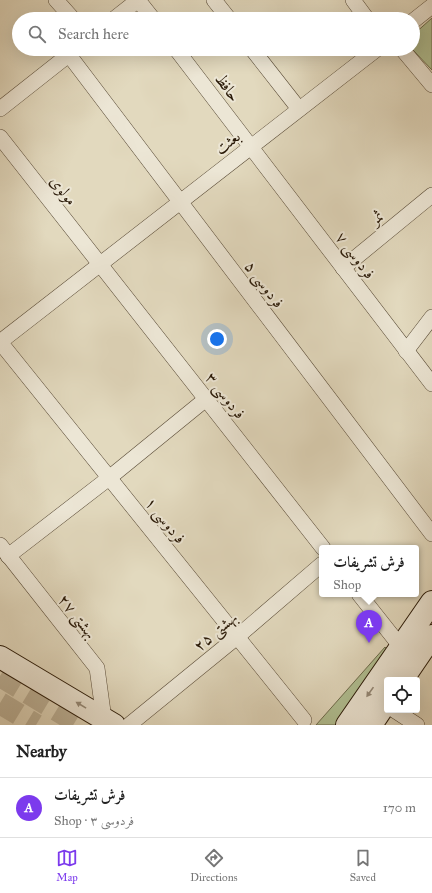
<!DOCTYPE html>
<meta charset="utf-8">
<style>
:root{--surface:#fff;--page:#f2f2f2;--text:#222;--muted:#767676;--line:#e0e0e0;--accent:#7c3aed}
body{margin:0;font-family:"IM FELL Great Primer",Amiri,serif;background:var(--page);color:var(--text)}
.controls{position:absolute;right:12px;bottom:12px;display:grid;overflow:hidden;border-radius:4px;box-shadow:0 4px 16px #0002}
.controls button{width:36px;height:36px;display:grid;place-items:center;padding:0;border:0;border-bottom:1px solid var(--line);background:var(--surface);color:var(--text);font:20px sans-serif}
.you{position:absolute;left:217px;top:339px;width:14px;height:14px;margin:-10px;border:3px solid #fff;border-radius:50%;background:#1a73e8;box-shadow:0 0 0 6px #1a73e833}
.badge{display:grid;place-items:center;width:26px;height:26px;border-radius:50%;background:var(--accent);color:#fff;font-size:13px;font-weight:700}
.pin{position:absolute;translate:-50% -33px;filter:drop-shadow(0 1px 2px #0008)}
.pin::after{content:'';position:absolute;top:21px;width:14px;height:12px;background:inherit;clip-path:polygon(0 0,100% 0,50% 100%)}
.popup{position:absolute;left:319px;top:545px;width:100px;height:52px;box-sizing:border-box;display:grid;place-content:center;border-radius:4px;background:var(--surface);filter:drop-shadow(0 1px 3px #0005);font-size:13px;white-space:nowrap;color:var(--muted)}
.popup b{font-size:15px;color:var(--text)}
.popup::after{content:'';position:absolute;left:50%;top:100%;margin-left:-8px;border:8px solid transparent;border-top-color:var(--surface)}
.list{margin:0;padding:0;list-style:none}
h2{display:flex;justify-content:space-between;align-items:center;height:52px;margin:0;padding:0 16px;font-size:17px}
h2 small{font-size:13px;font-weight:400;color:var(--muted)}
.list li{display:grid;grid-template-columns:26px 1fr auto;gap:12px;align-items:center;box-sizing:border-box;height:60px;padding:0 16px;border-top:1px solid var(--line)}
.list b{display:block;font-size:15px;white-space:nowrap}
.list p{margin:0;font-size:13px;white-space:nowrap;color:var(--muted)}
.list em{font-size:13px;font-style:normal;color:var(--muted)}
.icon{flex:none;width:22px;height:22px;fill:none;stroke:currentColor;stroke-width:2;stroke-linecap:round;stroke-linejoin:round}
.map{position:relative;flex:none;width:432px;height:725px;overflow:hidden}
.search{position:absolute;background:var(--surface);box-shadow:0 4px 16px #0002;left:12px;right:12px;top:12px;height:44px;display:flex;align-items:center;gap:10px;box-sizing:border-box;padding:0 14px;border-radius:22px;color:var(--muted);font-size:15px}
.sheet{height:112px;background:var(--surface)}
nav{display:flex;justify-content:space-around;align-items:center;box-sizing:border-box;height:56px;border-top:1px solid var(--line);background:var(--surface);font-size:11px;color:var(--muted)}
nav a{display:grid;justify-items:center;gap:2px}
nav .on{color:var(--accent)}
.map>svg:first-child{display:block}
.green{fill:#b1c093;stroke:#6e6d4e}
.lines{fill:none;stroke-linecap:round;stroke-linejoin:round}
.primary-tunnel{stroke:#bdb39a;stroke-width:22;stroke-dasharray:22 11;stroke-linecap:butt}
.street-casing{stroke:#584a36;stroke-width:16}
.secondary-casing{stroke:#2a1a08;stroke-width:24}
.street{stroke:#ece6d5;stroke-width:15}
.secondary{stroke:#ece6d5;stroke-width:22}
.oneway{fill:#958a79}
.labels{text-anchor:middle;stroke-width:4;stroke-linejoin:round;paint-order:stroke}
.street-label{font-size:16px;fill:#2a1a08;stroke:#ece6d5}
</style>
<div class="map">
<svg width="432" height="725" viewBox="0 0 432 725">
<rect width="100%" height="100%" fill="#e2d9be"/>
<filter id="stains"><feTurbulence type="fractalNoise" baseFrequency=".005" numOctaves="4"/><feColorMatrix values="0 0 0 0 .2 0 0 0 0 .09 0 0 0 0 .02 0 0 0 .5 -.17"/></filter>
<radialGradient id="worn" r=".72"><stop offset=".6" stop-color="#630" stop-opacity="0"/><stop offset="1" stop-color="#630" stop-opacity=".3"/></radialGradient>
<g class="green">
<path d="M432,18V70L412,49L413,35Z"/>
<path d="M385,647L390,653L337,725H316Z"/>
</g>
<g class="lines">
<g class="primary-tunnel">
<path d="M0,676L81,725"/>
<path d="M0,703L36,725"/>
</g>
<g class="street-casing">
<g id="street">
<path d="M56,0L73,19"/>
<path d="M138,0L153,19"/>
<path d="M214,0L229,19"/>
<path d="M353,0L367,19"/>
<path d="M114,19L138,0"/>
<path d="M413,21L432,6"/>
<path d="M176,49L432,384"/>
<path d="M252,49L299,109"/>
<path d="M402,49L432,85"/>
<path d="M69,55L432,534"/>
<path d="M0,109L76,49"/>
<path d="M0,137L323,548"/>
<path d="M343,268L432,195"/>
<path d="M406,351L432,317"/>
<path d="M0,545L97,668L104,719"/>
<path d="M8,556L109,478L206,399"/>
<path d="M359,594L401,647"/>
<path d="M394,710L417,725"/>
<path d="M304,720L0,342L377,49"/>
<path d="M129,725L237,637L322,564"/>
</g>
</g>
<g class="secondary-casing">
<g id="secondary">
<path d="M0,657L114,725"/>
<path d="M402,680L432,636"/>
<path d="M347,725L432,602"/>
<path d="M371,725L387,701"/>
</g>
</g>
<use href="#street" class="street"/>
<use href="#secondary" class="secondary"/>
</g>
<defs><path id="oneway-solid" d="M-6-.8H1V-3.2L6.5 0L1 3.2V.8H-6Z"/></defs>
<g class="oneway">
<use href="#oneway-solid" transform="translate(370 692) rotate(125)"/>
<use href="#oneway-solid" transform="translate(81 705) rotate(-149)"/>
</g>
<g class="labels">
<g class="street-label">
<text transform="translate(228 87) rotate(53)" y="6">حافظ</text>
<text transform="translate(227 142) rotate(-38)" y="6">بعثت</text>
<text transform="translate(64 190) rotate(52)" y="6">مولوی</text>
<text transform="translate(376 217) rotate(-39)" y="6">ثمر</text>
<text transform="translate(356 255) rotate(53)" y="6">فردوسی ۷</text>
<text transform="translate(265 284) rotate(53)" y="6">فردوسی ۵</text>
<text transform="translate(226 395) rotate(52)" y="6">فردوسی ۳</text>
<text transform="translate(166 520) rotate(51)" y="6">فردوسی ۱</text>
<text transform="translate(78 616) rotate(52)" y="6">بهشتی ۲۷</text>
<text transform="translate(215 631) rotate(-40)" y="6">بهشتی ۲۵</text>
</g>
</g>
<rect width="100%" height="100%" filter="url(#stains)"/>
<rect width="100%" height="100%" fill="url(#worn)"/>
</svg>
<div class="controls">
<button><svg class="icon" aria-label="locate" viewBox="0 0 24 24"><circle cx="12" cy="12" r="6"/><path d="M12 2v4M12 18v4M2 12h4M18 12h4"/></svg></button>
</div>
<div class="you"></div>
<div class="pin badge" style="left:369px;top:643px">A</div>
<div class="popup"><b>فرش تشریفات</b>Shop</div>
<div class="search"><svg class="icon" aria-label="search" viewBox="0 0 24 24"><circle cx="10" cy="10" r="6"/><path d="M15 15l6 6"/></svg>Search here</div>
</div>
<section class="sheet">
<h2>Nearby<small></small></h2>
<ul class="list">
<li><span class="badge">A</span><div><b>فرش تشریفات</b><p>Shop · فردوسی ۳</p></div><em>170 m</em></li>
</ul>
</section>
<nav>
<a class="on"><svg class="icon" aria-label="map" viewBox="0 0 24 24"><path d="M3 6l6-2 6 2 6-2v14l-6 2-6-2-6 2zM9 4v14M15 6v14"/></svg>Map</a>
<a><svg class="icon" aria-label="directions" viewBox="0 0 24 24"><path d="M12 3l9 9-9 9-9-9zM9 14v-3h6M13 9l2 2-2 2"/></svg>Directions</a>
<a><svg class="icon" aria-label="saved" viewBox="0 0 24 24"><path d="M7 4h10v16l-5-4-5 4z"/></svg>Saved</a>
</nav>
